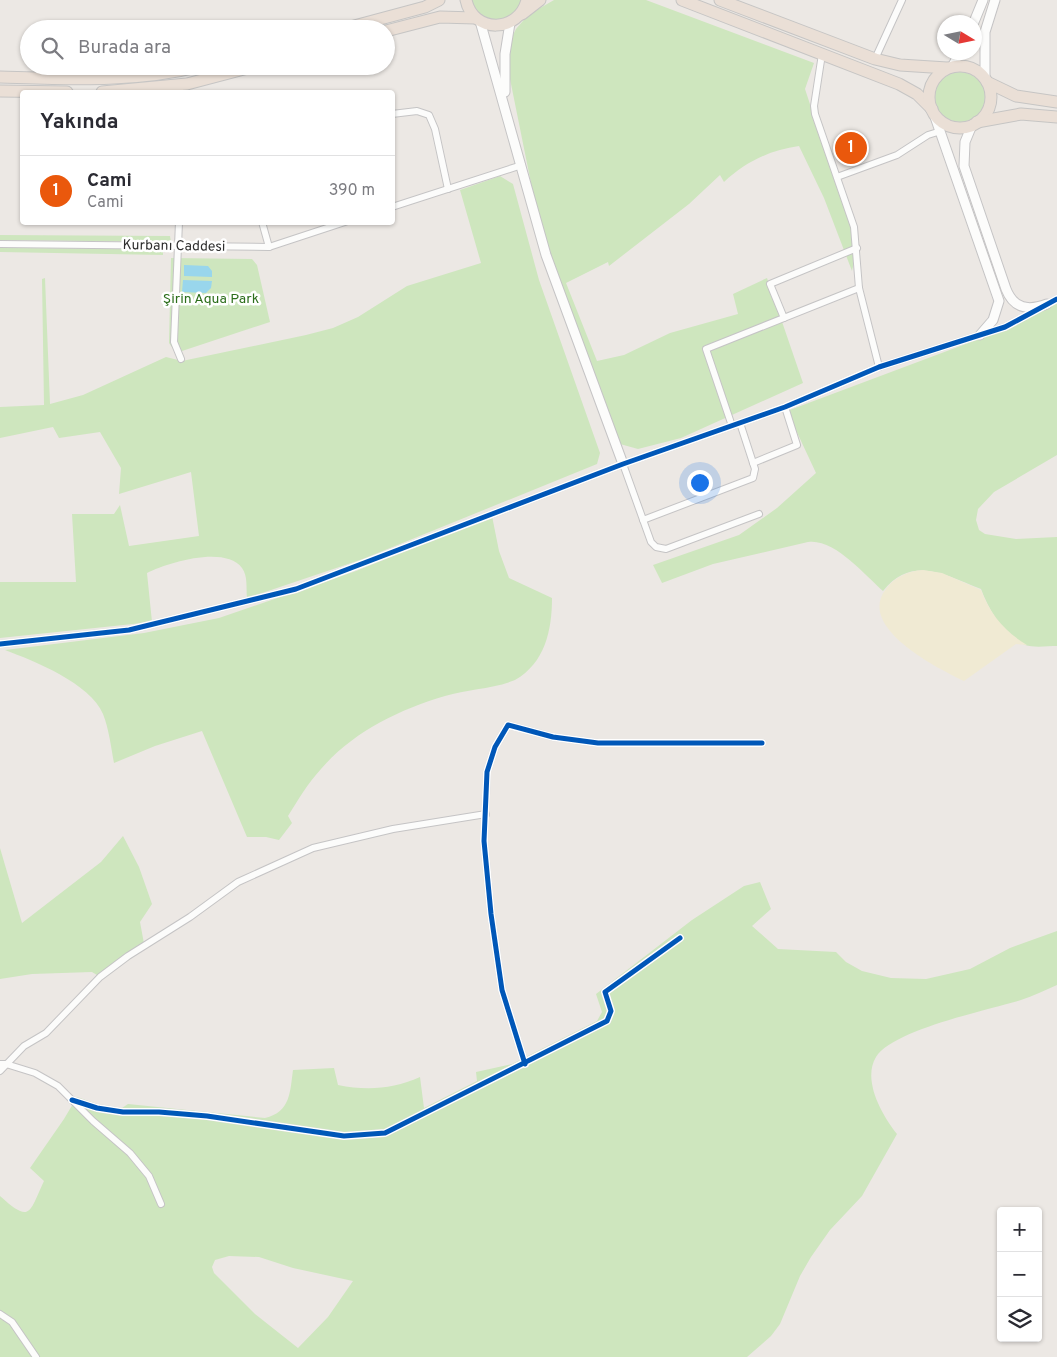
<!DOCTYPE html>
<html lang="tr">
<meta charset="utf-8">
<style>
:root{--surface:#fff;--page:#f7f7f7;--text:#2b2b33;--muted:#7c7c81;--line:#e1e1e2;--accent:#ea580c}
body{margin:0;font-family:Overpass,sans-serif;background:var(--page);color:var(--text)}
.controls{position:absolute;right:15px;bottom:15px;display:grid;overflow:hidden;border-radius:5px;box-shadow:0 1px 4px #0004}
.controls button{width:45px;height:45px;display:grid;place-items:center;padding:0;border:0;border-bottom:1px solid var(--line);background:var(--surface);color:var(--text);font:25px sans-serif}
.compass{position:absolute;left:937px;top:15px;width:45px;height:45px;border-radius:50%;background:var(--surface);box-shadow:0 1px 4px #0004;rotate:100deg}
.you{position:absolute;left:699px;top:482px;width:18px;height:18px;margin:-12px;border:4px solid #fff;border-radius:50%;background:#1a73e8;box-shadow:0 0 0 8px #1a73e833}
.badge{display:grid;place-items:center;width:32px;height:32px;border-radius:50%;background:var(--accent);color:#fff;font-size:16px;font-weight:700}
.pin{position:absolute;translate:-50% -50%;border:2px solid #fff;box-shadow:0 1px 5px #0006}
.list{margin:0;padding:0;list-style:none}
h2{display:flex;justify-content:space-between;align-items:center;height:65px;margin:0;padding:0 20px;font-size:21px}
h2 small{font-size:16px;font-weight:400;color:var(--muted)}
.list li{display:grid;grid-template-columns:32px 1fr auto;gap:15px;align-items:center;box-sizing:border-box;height:70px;padding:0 20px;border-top:1px solid var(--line)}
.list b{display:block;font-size:19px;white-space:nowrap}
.list p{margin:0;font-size:16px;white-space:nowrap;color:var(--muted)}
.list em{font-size:16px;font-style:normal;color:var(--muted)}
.icon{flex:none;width:28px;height:28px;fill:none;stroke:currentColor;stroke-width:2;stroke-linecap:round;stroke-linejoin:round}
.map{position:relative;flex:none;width:1057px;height:1357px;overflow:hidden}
.search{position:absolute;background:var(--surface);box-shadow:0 1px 4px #0004;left:20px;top:20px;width:375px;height:55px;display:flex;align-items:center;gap:12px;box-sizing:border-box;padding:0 18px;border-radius:28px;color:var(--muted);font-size:19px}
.panel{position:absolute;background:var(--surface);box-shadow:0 1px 4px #0004;left:20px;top:90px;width:375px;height:135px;border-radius:5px}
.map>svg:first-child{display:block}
.green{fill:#cee6be;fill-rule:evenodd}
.sand{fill:#f0ead3}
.water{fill:#99d6ec}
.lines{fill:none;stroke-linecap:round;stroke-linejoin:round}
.street-casing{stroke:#c5c4c5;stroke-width:8}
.secondary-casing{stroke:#c5c4c5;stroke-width:11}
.highway-casing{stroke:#c6c5c4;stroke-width:13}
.street{stroke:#fcfcfb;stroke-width:6}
.secondary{stroke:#fcfcfb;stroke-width:9}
.highway{stroke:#eadfd6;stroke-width:11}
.cycleway-casing{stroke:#fff;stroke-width:8}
.cycleway{stroke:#0057b8;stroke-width:5}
.labels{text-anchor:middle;stroke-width:5;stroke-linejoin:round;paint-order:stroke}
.street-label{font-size:14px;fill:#2e2e2e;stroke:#fff}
.park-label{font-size:14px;fill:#2c6e1b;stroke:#fff}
</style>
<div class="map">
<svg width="1057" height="1357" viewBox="0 0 1057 1357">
<rect width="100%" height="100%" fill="#ece8e4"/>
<g class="green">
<path d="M470,0H523L516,14L495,22L478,15Z"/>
<path d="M554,0H646L814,63L805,89L827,156L850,216L854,262L852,271L824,198L799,146C770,150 745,162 724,182L720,175L689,204L609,266L608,262L566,283L597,361L624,355L670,333L738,314L733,294L767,278L803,383L681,438L638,449L620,444L551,259L534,198L509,74L511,39L516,29L528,15Z"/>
<circle cx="960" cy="97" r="25"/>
<path d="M500,176L513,184L539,280L600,453L597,464L363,559L247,598C246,588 248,576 242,568C225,545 167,563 147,573L152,622L0,638V582H76L72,514H114L120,505L129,546L199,536L191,472L119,494L121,468L100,432L59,438L53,427L0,438V407L44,405L42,279L45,278L50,404L83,395L166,357L182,361L306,335L333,328L358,317L407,286L481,263L460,190Z"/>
<path d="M0,235L170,236L171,242L0,240Z"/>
<path d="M0,248L163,249V255L0,252Z"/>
<path d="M171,258L252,259L257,265L270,322L176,353L169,343Z"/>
<path d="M1057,303V455L994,492L978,509L976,520L979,530L985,534L1016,539L1057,537V646C1048,646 1034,648 1025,645C1003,635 989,610 981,589C946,576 913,554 883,591C865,575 834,538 808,542L713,564L662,583L653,565L739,535L777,508L816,473L787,411L995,333Z"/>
<path d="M492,516L499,551L509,578L552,598C552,630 545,663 515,680C493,689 467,689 445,696C398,710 353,732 321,769C308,783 298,800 288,816L292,823L279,840L266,837H247L202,731L155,746L114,763C111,747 109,729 103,714C90,683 34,661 5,650L144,633L219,618L356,571Z"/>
<path d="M123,836L139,867L152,904L140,922L145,949L102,978L92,972L32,974L0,979V848L22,923L101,862Z"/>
<path d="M760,882L771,909L752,926L778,949L836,952L846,962L862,971L891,978L926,979L970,969L1010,948L1057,931V985C1045,990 1033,996 1021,1000C991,1009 892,1030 876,1057C862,1080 882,1115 897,1134L862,1196L830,1230L811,1257L800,1276L780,1324L771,1336L747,1357H0V1196C31,1224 29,1213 44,1181L30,1168L64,1119L77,1097L97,1104L122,1108L128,1104L265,1118C291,1112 290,1091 293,1070L334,1068L338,1085C367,1091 393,1089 420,1077L424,1108L477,1081L476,1072L512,1064L597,1021L602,1012L596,994L692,920L744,886ZM229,1256L259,1257L293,1268L353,1281L328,1317L298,1348L255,1314L214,1273L212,1267L215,1260Z"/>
</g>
<path class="sand" d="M923,570L942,573L981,590C990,614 1005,632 1027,645L1016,644L964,681C937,668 856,627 886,589C895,577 908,571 923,570Z"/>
<g class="water">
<path d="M184,265L208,266L212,271V277L184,276Z"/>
<path d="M183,280L212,281L211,288L206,293L182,292Z"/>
</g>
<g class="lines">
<g class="street-casing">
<g id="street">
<path d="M822,54L814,106L815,114L854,227L859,288L879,367"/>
<path d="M875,59L902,0"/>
<path d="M392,114L417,111L429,115L435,129L448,189"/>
<path d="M837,177L897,155L928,135L941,131"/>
<path d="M392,207L522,165"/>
<path d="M179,222L174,342L181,359"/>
<path d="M262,222L269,247"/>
<path d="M0,244L269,247L345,222"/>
<path d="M784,318L770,284L857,248"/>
<path d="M732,426L706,349L859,288"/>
<path d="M753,463L797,445L785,407"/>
<path d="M623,464L651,542L656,547L666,549L759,514"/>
<path d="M643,520L753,478L755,469L740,423"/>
<path d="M0,644L129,630L296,589L623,464L785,407L879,367L1005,327L1057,299"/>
<path d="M0,1064H6L35,1073L58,1086L93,1121L130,1153L149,1176L161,1204"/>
<path d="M525,1064L502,990L491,914L484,841L487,772L495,747L508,725L553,737L598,743H762"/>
<path d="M0,1071L24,1046L46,1033L100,977L128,956L190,917L238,882L313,848L393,829L486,814"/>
<path d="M72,1100L97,1108L123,1112H159L207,1116L344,1136L385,1133L607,1021L611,1011L605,992L680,938"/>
<path d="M0,1314L12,1322L36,1357"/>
</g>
</g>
<g class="secondary-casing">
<g id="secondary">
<path d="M480,21L546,255L623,464"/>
<path d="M974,22L983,0"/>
<path d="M952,67L960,52"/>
<path d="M985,79V32L995,0"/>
<path d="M505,92V54L510,23"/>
<path d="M934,114L999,301L993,320L980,335"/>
<path d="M972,125L965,142L964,166L1006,289C1014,309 1028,311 1047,304"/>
</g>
</g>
<g class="highway-casing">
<g id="highway">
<path d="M466,0C473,34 519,33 527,0"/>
<path d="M682,0L899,84L917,94L932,109"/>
<path d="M720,0L875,59L900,65L947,68"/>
<path d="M522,14L540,0"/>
<path d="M343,29L425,7L439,0"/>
<path d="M386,31L440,17L475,18"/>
<circle cx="960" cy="97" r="31"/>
<path d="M0,77C67,79 135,83 201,66"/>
<path d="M987,82L1016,96L1057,102"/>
<path d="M0,91L67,92"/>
<path d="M102,92L187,84L255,66"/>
<path d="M977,122L1021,114L1057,117"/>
</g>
</g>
<use href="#street" class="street"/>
<use href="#secondary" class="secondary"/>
<use href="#highway" class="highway"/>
<g class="cycleway-casing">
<g id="cycleway">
<path d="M0,644L129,630L296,589L623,464L785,407L879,367L1005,327L1057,299"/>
<path d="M525,1064L502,990L491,914L484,841L487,772L495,747L508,725L553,737L598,743H762"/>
<path d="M72,1100L97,1108L123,1112H159L207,1116L344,1136L385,1133L607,1021L611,1011L605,992L680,938"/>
</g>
</g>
<use href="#cycleway" class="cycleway"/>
</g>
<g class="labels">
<g class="street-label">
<text transform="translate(174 245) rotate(1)" y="5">Kurbanı Caddesi</text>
</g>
<g class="park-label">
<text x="211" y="303">Şirin Aqua Park</text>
</g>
</g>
</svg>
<div class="controls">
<button>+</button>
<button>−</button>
<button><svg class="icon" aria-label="layers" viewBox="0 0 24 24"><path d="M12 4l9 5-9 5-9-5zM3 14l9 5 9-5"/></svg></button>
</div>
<svg class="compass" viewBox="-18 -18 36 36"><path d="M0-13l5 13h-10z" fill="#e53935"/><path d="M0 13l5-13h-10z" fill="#7c7c81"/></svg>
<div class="you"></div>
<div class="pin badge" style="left:851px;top:148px">1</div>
<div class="search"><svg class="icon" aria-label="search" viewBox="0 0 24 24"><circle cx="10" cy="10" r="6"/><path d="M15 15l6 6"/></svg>Burada ara</div>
<section class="panel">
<h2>Yakında<small></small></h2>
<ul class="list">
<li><span class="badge">1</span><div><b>Cami</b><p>Cami</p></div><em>390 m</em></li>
</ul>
</section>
</div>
